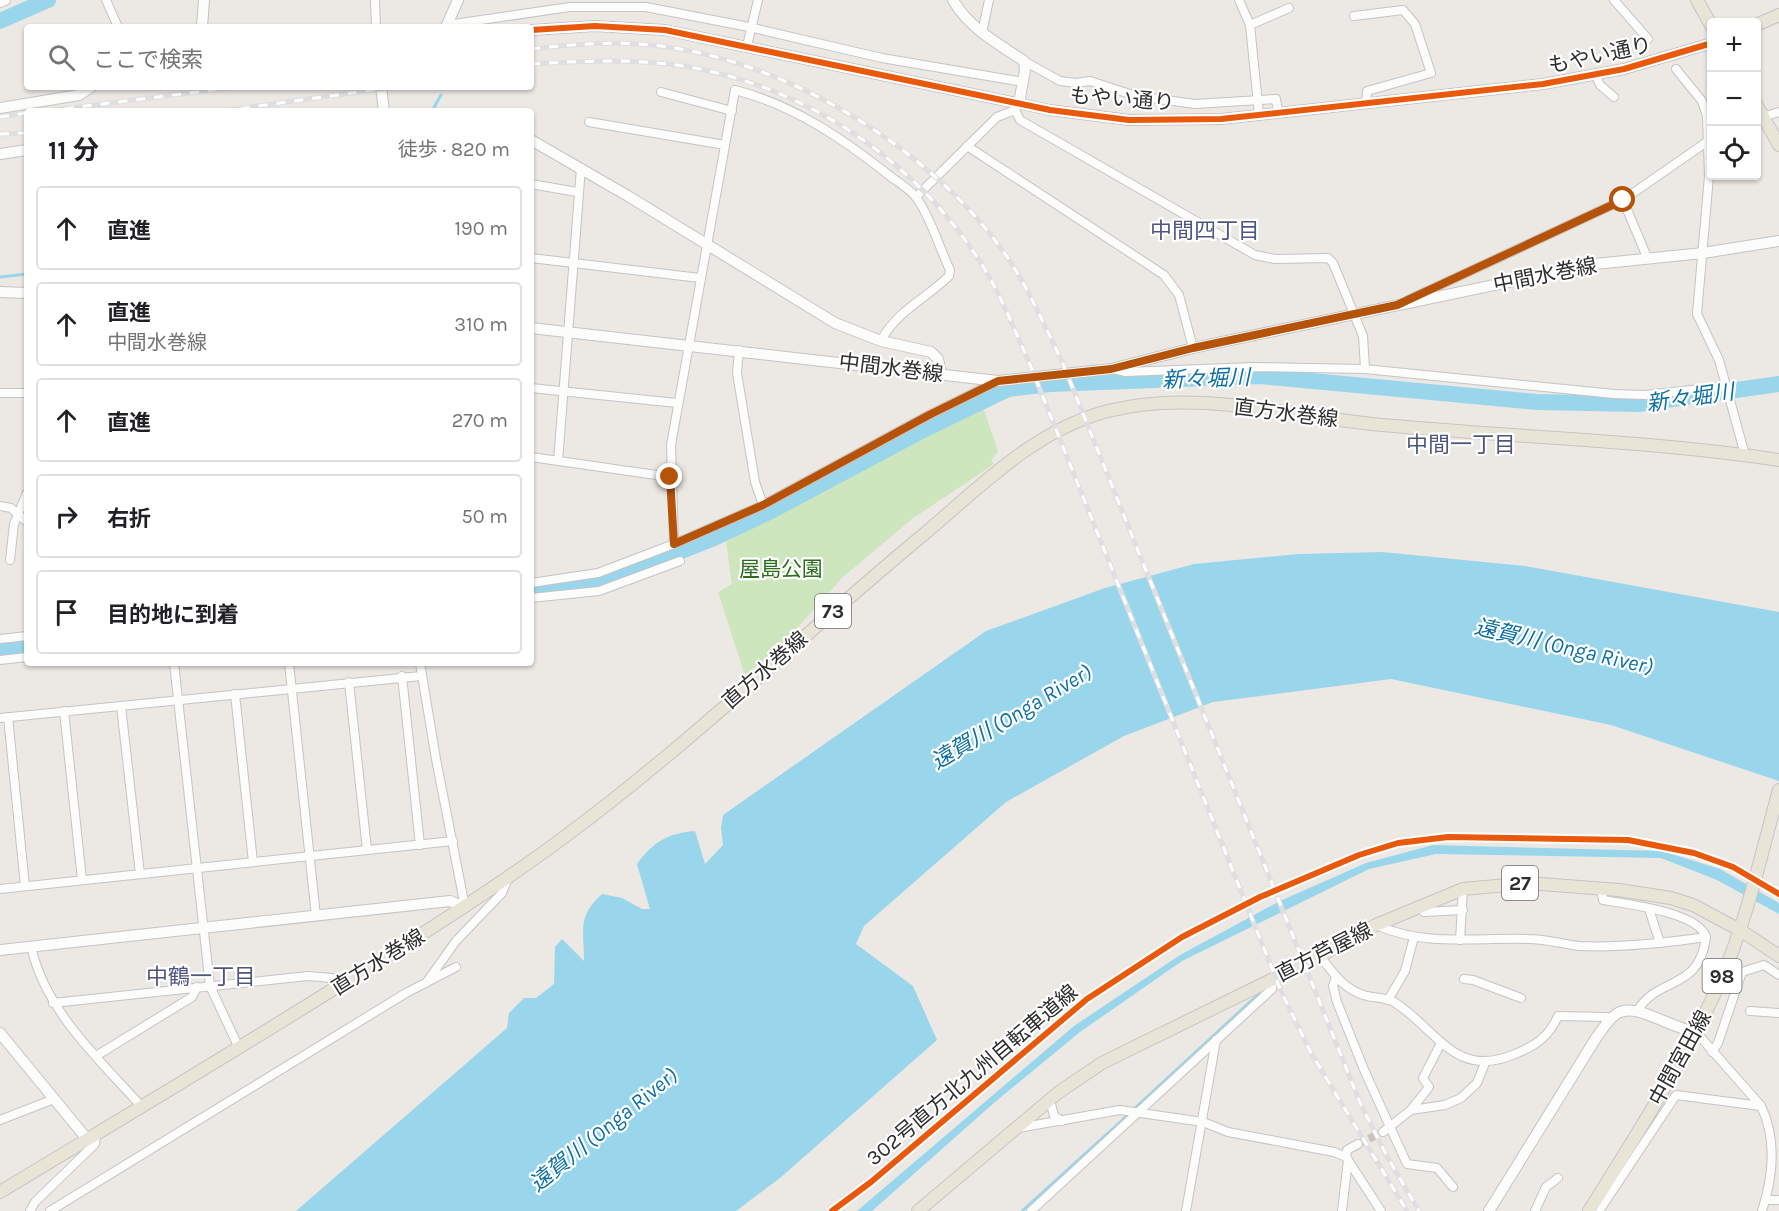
<!DOCTYPE html>
<html lang="ja">
<meta charset="utf-8">
<style>
:root{--surface:#fff;--page:#f2f2f2;--text:#202124;--muted:#757577;--line:#e0e0e0}
body{margin:0;font-family:Karla,"Noto Sans JP",sans-serif;background:var(--page);color:var(--text)}
.controls{position:absolute;right:18px;top:18px;display:grid;overflow:hidden;border-radius:6px;box-shadow:0 2px 4px #0004}
.controls button{width:54px;height:54px;display:grid;place-items:center;padding:0;border:0;border-bottom:2px solid var(--line);background:var(--surface);color:var(--text);font:30px sans-serif}
.stop{position:absolute;width:18px;height:18px;margin:-14px;border:4px solid #b45309;border-radius:50%;background:#fff}
.stop.end{background:#b45309;border-color:#fff;box-shadow:0 2px 6px #0008}
.list{margin:0;padding:0;list-style:none}
h2{display:flex;justify-content:space-between;align-items:center;height:78px;margin:0;padding:0 24px;font-size:26px}
h2 small{font-size:20px;font-weight:400;color:var(--muted)}
.list li{display:grid;grid-template-columns:39px 1fr auto;gap:18px;align-items:center;box-sizing:border-box;height:84px;margin:0 12px 12px;padding:0 12px;border:2px solid var(--line);border-radius:6px}
.list b{display:block;font-size:22px;white-space:nowrap}
.list p{margin:0;font-size:20px;white-space:nowrap;color:var(--muted)}
.list em{font-size:20px;font-style:normal;color:var(--muted)}
.icon{flex:none;width:33px;height:33px;fill:none;stroke:currentColor;stroke-width:2;stroke-linecap:round;stroke-linejoin:round}
.map{position:relative;flex:none;width:1779px;height:1211px;overflow:hidden}
.search{position:absolute;background:var(--surface);box-shadow:0 2px 4px #0004;left:24px;top:24px;width:510px;height:66px;display:flex;align-items:center;gap:15px;box-sizing:border-box;padding:0 21px;border-radius:6px;color:var(--muted);font-size:22px}
.panel{position:absolute;background:var(--surface);box-shadow:0 2px 4px #0004;left:24px;top:108px;width:510px;height:558px;border-radius:6px}
.map>svg:first-child{display:block}
.green{fill:#cee6be}
.water{fill:#99d6ec}
.lines{fill:none;stroke-linecap:round;stroke-linejoin:round}
.stream{stroke:#99d6ec;stroke-width:3}
.river{stroke:#99d6ec;stroke-width:16}
.street-tunnel{stroke:#c6c3c0;stroke-width:8;stroke-dasharray:8 4;stroke-linecap:butt}
.street-casing{stroke:#c5c4c5;stroke-width:10}
.secondary-casing{stroke:#c5c4c5;stroke-width:12}
.primary-casing{stroke:#c6c5c4;stroke-width:14}
.street{stroke:#fcfcfb;stroke-width:8}
.secondary{stroke:#fcfcfb;stroke-width:10}
.primary{stroke:#e8e4d6;stroke-width:12}
.rail-casing{stroke:#dfdfe1;stroke-width:5}
.rail{stroke:#fff;stroke-width:3;stroke-dasharray:9;stroke-linecap:butt}
.cycleway-casing{stroke:#fff;stroke-width:10}
.cycleway{stroke:#e8590c;stroke-width:6}
.route{stroke:#b45309;stroke-width:8}
.labels{text-anchor:middle;stroke-width:4.5;stroke-linejoin:round;paint-order:stroke}
.shield{fill:#fff;stroke:#6d6d6d;stroke-width:1.5}
.shield-label{font-size:20px;font-weight:bold;fill:#2e2e2e}
.street-label{font-size:21px;fill:#2e2e2e;stroke:#fff}
.park-label{font-size:21px;fill:#2c6e1b;stroke:#fff}
.neighbourhood-label{font-size:22px;fill:#4d5680;stroke:#fff}
.water-label{font-size:22px;font-style:italic;fill:#0d6fa3;stroke:#fff}
</style>
<div class="map">
<svg width="1779" height="1211" viewBox="0 0 1779 1211">
<rect width="100%" height="100%" fill="#ece8e4"/>
<path class="green" d="M983,407L998,451L991,461L994,464L912,519L842,578L790,636L745,676L718,592L732,584L726,542L846,473Z"/>
<g class="water">
<path d="M1382,552L1525,566L1779,612V781L1611,725L1391,679L1213,702L1124,736L1006,802L864,926L856,944L913,986L937,1040L780,1178L736,1211H296L507,1028L509,1013L524,998H536L554,984L555,947L562,939L584,961C584,929 577,917 602,894L622,898L642,909H650L637,864C653,842 668,833 695,831L705,864L723,845L721,828L723,815L986,631L1105,588L1194,564L1299,554Z"/>
<path d="M1433,845L1662,851L1720,869L1779,903V914L1717,880L1661,858L1436,854L1369,869L1182,961L1080,1032L995,1102L872,1211H857L1074,1026L1180,955L1280,901L1366,863Z"/>
</g>
<g class="lines">
<g class="stream">
<path d="M432,111L441,95"/>
<path d="M0,277L27,274"/>
<path d="M1134,1109L1264,989"/>
<path d="M1022,1211L1129,1114"/>
</g>
<g class="river">
<path d="M0,21L48,0"/>
<path d="M531,591L597,584L714,538L771,511L925,429L1008,389L1050,384L1260,376L1537,402L1638,404L1779,384"/>
<path d="M0,648L27,646"/>
</g>
<path class="street-tunnel" d="M1358,1144L1383,1132"/>
<g class="street-casing">
<g id="street">
<path d="M106,0L118,27"/>
<path d="M375,0L376,27"/>
<path d="M1239,0L1250,25L1259,114"/>
<path d="M1614,0L1648,39"/>
<path d="M1354,16L1403,10L1415,24L1431,73L1367,91L1366,103"/>
<path d="M447,25L570,7H646L749,27L882,58L1023,82"/>
<path d="M1250,25L1289,8"/>
<path d="M982,33L989,0"/>
<path d="M747,46L758,0"/>
<path d="M1024,61L1060,81L1076,83L1090,81L1136,96L1195,104L1276,99L1278,112"/>
<path d="M1676,69L1702,101L1707,116L1709,176L1697,314L1719,360L1745,455"/>
<path d="M1596,76L1600,85L1614,97"/>
<path d="M661,92L732,111"/>
<path d="M1015,110L1020,120L1255,255L1275,259L1328,258L1333,263L1363,336L1365,369"/>
<path d="M1756,119L1779,112"/>
<path d="M589,122L725,145"/>
<path d="M967,146L1164,275L1179,295L1193,348"/>
<path d="M531,184L577,192"/>
<path d="M916,197L997,117L1015,110L1017,106"/>
<path d="M1623,200L1647,257"/>
<path d="M531,258L700,278"/>
<path d="M1408,300L1623,200L1711,139"/>
<path d="M739,350L737,373L755,482L763,505"/>
<path d="M1113,369L1126,372L1252,367L1365,369L1614,394L1645,395L1728,386"/>
<path d="M531,388L677,403"/>
<path d="M0,393H27"/>
<path d="M531,457L670,477"/>
<path d="M558,461L581,168"/>
<path d="M0,506L11,508L27,522"/>
<path d="M674,544L671,445L735,90C794,105 843,139 890,176C899,183 912,190 918,200C932,221 939,247 950,270L949,276C927,298 895,312 881,341"/>
<path d="M10,560L14,524L27,493"/>
<path d="M531,583L598,573L674,544L763,505L929,415L998,381"/>
<path d="M531,598L599,591L680,561"/>
<path d="M0,639L27,636"/>
<path d="M0,660L27,657"/>
<path d="M174,663L210,986L239,1048"/>
<path d="M289,663L316,916"/>
<path d="M420,663L436,759L465,907"/>
<path d="M402,676L420,845"/>
<path d="M349,682L367,850"/>
<path d="M235,694L253,862"/>
<path d="M121,706L140,874"/>
<path d="M64,711L82,880"/>
<path d="M8,717L25,886"/>
<path d="M0,718L421,676"/>
<path d="M1601,888L1603,900C1627,904 1698,912 1706,937C1699,992 1659,975 1637,1011"/>
<path d="M0,889L453,841"/>
<path d="M1649,909L1660,943"/>
<path d="M1424,912L1463,910"/>
<path d="M1376,925C1426,947 1476,937 1529,939C1546,939 1562,944 1579,946C1621,948 1665,943 1706,937"/>
<path d="M1460,940L1463,889"/>
<path d="M31,946C45,1011 99,1059 142,1107"/>
<path d="M1320,956C1334,974 1344,990 1367,996C1376,998 1387,998 1394,1002C1437,1029 1455,1080 1515,1054C1535,1046 1549,1037 1558,1016L1607,1017L1610,1019"/>
<path d="M1336,977L1333,986L1337,1002L1365,1072L1407,1164L1437,1168L1453,1187"/>
<path d="M1464,979L1473,980L1521,998"/>
<path d="M426,983L456,941L502,893L508,878"/>
<path d="M1388,1000L1405,971L1414,937"/>
<path d="M53,1003L308,976L332,978L339,986"/>
<path d="M1750,1011L1779,1013"/>
<path d="M1695,1031L1761,1106C1777,1139 1773,1177 1762,1211"/>
<path d="M1712,1052L1718,1043L1742,972L1764,965L1779,975"/>
<path d="M96,1056L192,997L197,987"/>
<path d="M1050,1100L1054,1116L1062,1121"/>
<path d="M1411,1110L1429,1087L1423,1078L1441,1043"/>
<path d="M0,1120L54,1099"/>
<path d="M1018,1128L1120,1110L1203,1122L1228,1132L1334,1152L1346,1157L1381,1211"/>
<path d="M1383,1132L1411,1110L1445,1105L1461,1098L1477,1083L1485,1063"/>
<path d="M1346,1157L1347,1150L1358,1144"/>
<path d="M1766,1200H1779"/>
<path d="M30,1211L35,1202L95,1144L96,1134"/>
<path d="M50,1211L406,993L456,967"/>
<path d="M1031,1211L1272,989L1273,979"/>
<path d="M1186,1211L1216,1040"/>
<path d="M1342,1211L1348,1160"/>
<path d="M1535,1211L1546,1187L1558,1178"/>
<path d="M1599,1211L1676,1095L1761,1106"/>
</g>
</g>
<g class="secondary-casing">
<g id="secondary">
<path d="M953,0C969,28 997,43 1024,61L1025,70L1019,103"/>
<path d="M0,2L5,0"/>
<path d="M202,27L204,0"/>
<path d="M446,27L458,0"/>
<path d="M531,30L595,26L665,30L1050,110L1129,120L1221,119L1543,84L1624,69L1712,43"/>
<path d="M381,87L384,111"/>
<path d="M0,108L79,95L91,87"/>
<path d="M531,140L628,196L835,323L881,341L931,352L938,359L941,374"/>
<path d="M0,154L27,150"/>
<path d="M0,292L27,293"/>
<path d="M531,328L998,381L1111,369L1193,348L1595,264L1703,253L1779,241"/>
<path d="M0,950L450,901L465,907"/>
<path d="M0,1033L87,1139"/>
<path d="M1489,1211L1596,1038C1602,1030 1609,1018 1618,1013C1637,1002 1673,1030 1695,1031"/>
</g>
</g>
<g class="primary-casing">
<g id="primary">
<path d="M1697,0L1712,27"/>
<path d="M1756,25L1779,15"/>
<path d="M1756,104L1779,145"/>
<path d="M0,1192C111,1125 222,1059 332,990C411,942 489,893 563,838C689,745 802,635 923,535C979,488 1034,430 1108,411C1194,389 1285,415 1372,424C1507,437 1644,440 1779,460"/>
<path d="M918,1211L1059,1092L1102,1063L1320,956L1376,925L1463,889L1528,883L1619,890L1671,898L1693,905L1740,930L1779,956"/>
<path d="M1589,1211C1635,1137 1684,1062 1720,982C1747,921 1761,854 1779,790"/>
</g>
</g>
<use href="#street" class="street"/>
<use href="#secondary" class="secondary"/>
<use href="#primary" class="primary"/>
<g class="rail-casing">
<g id="rail">
<path d="M531,49C577,44 622,40 667,47C791,64 930,149 1003,251C1027,285 1042,321 1061,359L1361,1105L1389,1160L1419,1211"/>
<path d="M531,64C584,61 636,58 689,67C810,88 920,164 984,268C1002,298 1015,331 1029,362L1281,991L1311,1053L1407,1211"/>
<path d="M47,111L236,87"/>
<path d="M223,111L393,87"/>
<path d="M0,117L27,113"/>
<path d="M0,134L27,133"/>
</g>
</g>
<use href="#rail" class="rail"/>
<g class="cycleway-casing">
<g id="cycleway">
<path d="M531,30L595,26L665,30L1050,110L1129,120L1221,119L1543,84L1624,69L1712,43"/>
<path d="M832,1211L871,1182L1087,999L1182,937L1260,897L1359,855L1398,843L1448,837L1628,840L1694,853L1733,867L1779,894"/>
</g>
</g>
<use href="#cycleway" class="cycleway"/>
</g>
<g class="lines">
<path class="route" d="M670,477L674,544L763,505L929,415L998,381L1111,369L1193,348L1397,305L1623,200"/>
</g>
<g class="labels">
<g class="shield">
<rect x="815" y="594" width="36" height="34" rx="4.5"/>
<rect x="1502" y="866" width="36" height="34" rx="4.5"/>
<rect x="1702.5" y="959" width="39" height="34" rx="4.5"/>
</g>
<g class="shield-label">
<text x="833" y="618">73</text>
<text x="1520" y="890">27</text>
<text x="1722" y="983">98</text>
</g>
<g class="street-label">
<text transform="translate(1600 55) rotate(-12)" y="7">もやい通り</text>
<text transform="translate(1122 99) rotate(4)" y="7">もやい通り</text>
<text transform="translate(1545 275) rotate(-11)" y="7">中間水巻線</text>
<text transform="translate(891 368) rotate(7)" y="7">中間水巻線</text>
<text transform="translate(1286 413) rotate(7)" y="7">直方水巻線</text>
<text transform="translate(765 670) rotate(-41)" y="7">直方水巻線</text>
<text transform="translate(1324 952) rotate(-27)" y="7">直方芦屋線</text>
<text transform="translate(378 962) rotate(-32)" y="7">直方水巻線</text>
<text transform="translate(1680 1058) rotate(-61)" y="7">中間宮田線</text>
<text transform="translate(972 1075) rotate(-40)" y="7">302号直方北九州自転車道線</text>
</g>
<g class="park-label">
<text x="781" y="576">屋島公園</text>
</g>
<g class="neighbourhood-label">
<text x="1205" y="238">中間四丁目</text>
<text x="1461" y="452">中間一丁目</text>
<text x="201" y="984">中鶴一丁目</text>
</g>
<g class="water-label">
<text transform="translate(1206 378) rotate(-2)" y="8">新々堀川</text>
<text transform="translate(1690 397) rotate(-8)" y="8">新々堀川</text>
<text transform="translate(1564 646) rotate(13)" y="8">遠賀川 (Onga River)</text>
<text transform="translate(1011 716) rotate(-31)" y="8">遠賀川 (Onga River)</text>
<text transform="translate(603 1129) rotate(-39)" y="8">遠賀川 (Onga River)</text>
</g>
</g>
</svg>
<div class="controls">
<button>+</button>
<button>−</button>
<button><svg class="icon" aria-label="locate" viewBox="0 0 24 24"><circle cx="12" cy="12" r="6"/><path d="M12 2v4M12 18v4M2 12h4M18 12h4"/></svg></button>
</div>
<div class="stop" style="left:1623px;top:200px"></div>
<div class="stop end" style="left:670px;top:477px"></div>
<div class="search"><svg class="icon" aria-label="search" viewBox="0 0 24 24"><circle cx="10" cy="10" r="6"/><path d="M15 15l6 6"/></svg>ここで検索</div>
<section class="panel">
<h2>11 分<small>徒歩 · 820 m</small></h2>
<ul class="list">
<li><svg class="icon" aria-label="ahead" viewBox="0 0 24 24"><path d="M12 20V5M6 11l6-6 6 6"/></svg><div><b>直進</b></div><em>190 m</em></li>
<li><svg class="icon" aria-label="ahead" viewBox="0 0 24 24"><path d="M12 20V5M6 11l6-6 6 6"/></svg><div><b>直進</b><p>中間水巻線</p></div><em>310 m</em></li>
<li><svg class="icon" aria-label="ahead" viewBox="0 0 24 24"><path d="M12 20V5M6 11l6-6 6 6"/></svg><div><b>直進</b></div><em>270 m</em></li>
<li><svg class="icon" aria-label="right" viewBox="0 0 24 24"><path d="M7 20v-9h11M14 6l5 5-5 5"/></svg><div><b>右折</b></div><em>50 m</em></li>
<li><svg class="icon" aria-label="arrive" viewBox="0 0 24 24"><path d="M6 21V4h12l-3 4 3 4H6"/></svg><div><b>目的地に到着</b></div></li>
</ul>
</section>
</div>
